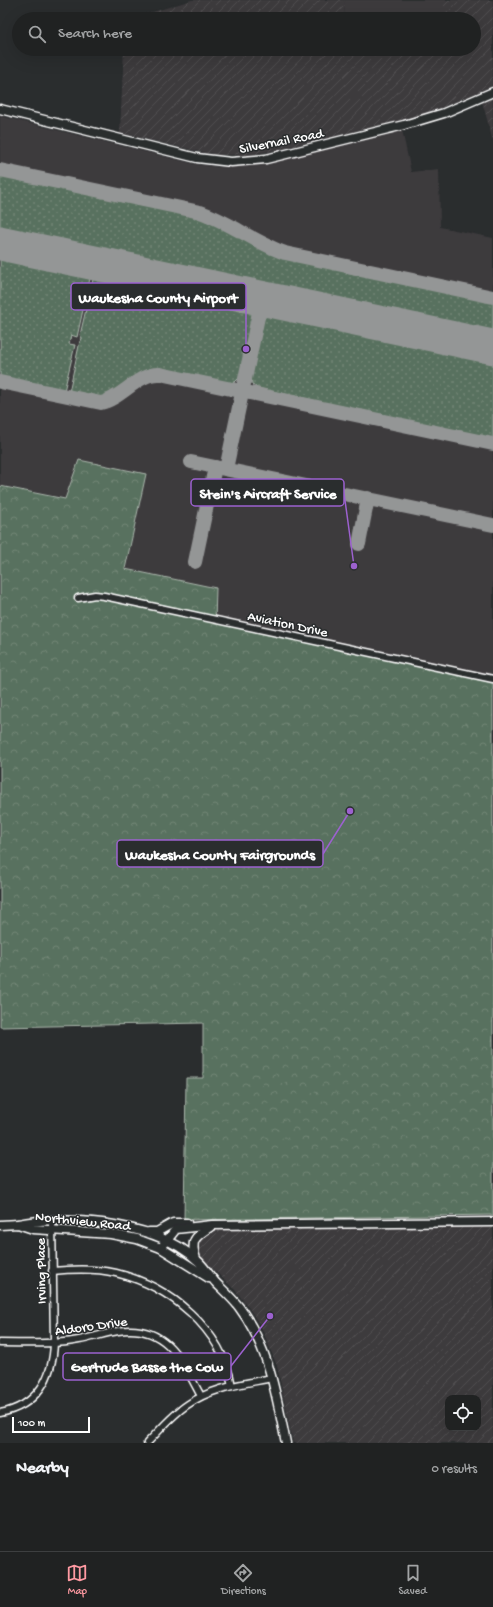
<!DOCTYPE html>
<style>
:root{--surface:#202222;--page:#282a2a;--text:#f1f3f6;--muted:#a2a4a5;--line:#3d3f40;--accent:#ff9aa2}
body{margin:0;font-family:"Gochi Hand",sans-serif;background:var(--page);color:var(--text)}
.controls{position:absolute;right:12px;bottom:12px;display:grid;overflow:hidden;border-radius:8px;box-shadow:0 4px 16px #0002}
.controls button{width:36px;height:36px;display:grid;place-items:center;padding:0;border:0;border-bottom:1px solid var(--line);background:var(--surface);color:var(--text);font:20px sans-serif}
.scale{position:absolute;left:12px;bottom:10px;width:78px;box-sizing:border-box;padding-left:4px;border:2px solid #fff;border-top:0;font-size:11px;line-height:14px;white-space:nowrap;color:#fff;-webkit-text-stroke:3px #2a2d2e;paint-order:stroke}
.list{margin:0;padding:0;list-style:none}
h2{display:flex;justify-content:space-between;align-items:center;height:52px;margin:0;padding:0 16px;font-size:17px}
h2 small{font-size:13px;font-weight:400;color:var(--muted)}
.icon{flex:none;width:22px;height:22px;fill:none;stroke:currentColor;stroke-width:2;stroke-linecap:round;stroke-linejoin:round}
.map{position:relative;flex:none;width:493px;height:1443px;overflow:hidden}
.search{position:absolute;background:var(--surface);box-shadow:0 4px 16px #0002;left:12px;right:12px;top:12px;height:44px;display:flex;align-items:center;gap:10px;box-sizing:border-box;padding:0 14px;border-radius:22px;color:var(--muted);font-size:15px}
.sheet{height:108px;background:var(--surface)}
nav{display:flex;justify-content:space-around;align-items:center;box-sizing:border-box;height:56px;border-top:1px solid var(--line);background:var(--surface);font-size:11px;color:var(--muted)}
nav a{display:grid;justify-items:center;gap:2px}
nav .on{color:var(--accent)}
.map>svg:first-child{display:block}
.built{fill:#3e3b3e}
.industrial{fill:url(#industrial-furrows);fill-rule:evenodd}
.grass{fill:url(#grass-dots);stroke:#acb8ae}
.park{fill:url(#park-crowns);stroke:#acb8ae}
.lines{fill:none;stroke-linecap:round;stroke-linejoin:round}
.taxiway{stroke:#949696;stroke-width:14}
.runway{stroke:#949696;stroke-width:35}
.minor-casing{stroke:#fff;stroke-width:9}
.tertiary-casing{stroke:#fff;stroke-width:11}
.minor{stroke:#2a2d2e;stroke-width:6}
.tertiary{stroke:#2a2d2e;stroke-width:8}
.labels{text-anchor:middle;stroke-width:3;stroke-linejoin:round;paint-order:stroke}
.street-label{font-size:14px;fill:#fff;stroke:#2a2d2e}
.leader{fill:none;stroke:#9c61cf;stroke-width:1.5}
.callout-dot{fill:#9c61cf;stroke:#2a2d2e;stroke-width:1.5}
.callout{fill:#2a2d2e;stroke:#9c61cf;stroke-width:1.5}
.callout-label{font-size:15px;text-anchor:middle;font-weight:bold;fill:#fff}
</style>
<div class="map">
<svg width="493" height="1443" viewBox="0 0 493 1443">
<defs>
<pattern id="industrial-furrows" width="10" height="10" patternUnits="userSpaceOnUse"><rect width="10" height="10" fill="#3e3b3e"/><path d="M-1 1l2-2M0 10L10 0M9 11l2-2" fill="none" stroke="#514f51"/></pattern>
<pattern id="grass-dots" width="8" height="8" patternUnits="userSpaceOnUse"><rect width="8" height="8" fill="#59715e"/><path d="M2 2h.1M6 6h.1" fill="none" stroke="#728676" stroke-width="1.8" stroke-linecap="round"/></pattern>
<pattern id="park-crowns" width="20" height="18" patternUnits="userSpaceOnUse"><rect width="20" height="18" fill="#59715e"/><path d="M2 6a3 3 0 1 1 6 0M12 15a3 3 0 1 1 6 0" fill="none" stroke="#728676"/></pattern>
</defs>
<rect width="100%" height="100%" fill="#2a2d2e"/>
<filter id="ink" filterUnits="userSpaceOnUse"><feTurbulence type="fractalNoise" baseFrequency=".025" numOctaves="2"/><feDisplacementMap in="SourceGraphic" scale="8" xChannelSelector="R" yChannelSelector="G"/><feConvolveMatrix kernelMatrix="1 2 1 2 8 2 1 2 1" color-interpolation-filters="sRGB"/></filter>
<g filter="url(#ink)">
<g class="built">
<path d="M345,0H444V19H344Z"/>
<path d="M0,116L196,164L221,167L245,166L278,161L402,130L411,172L439,169L440,227L493,238V675L215,616V588L125,569L146,474L65,499L0,486Z"/>
</g>
<g class="industrial">
<path d="M192,0H345L344,19H130Z"/>
<path d="M444,0H493V86L436,110L415,117L278,150L249,155H219L200,152L120,133L124,49H474V19H444Z"/>
<path d="M493,96V238V141L482,101Z"/>
<path d="M440,1226H493V1443H293L277,1366L262,1329L249,1308L235,1290L199,1256L196,1240L210,1230ZM448,1398H478V1428H448Z"/>
</g>
<g class="grass">
<path d="M0,175L204,218C231,228 252,248 279,256L493,302V335L0,230Z"/>
<path d="M0,255L91,274L77,337L71,335L69,344L75,345L64,391L0,377Z"/>
<path d="M94,275L244,306C250,310 253,313 253,320L239,378L235,382L227,383L157,368L146,371L102,398L69,392L80,341H81L82,338L80,335Z"/>
<path d="M272,313L493,359V439L257,388L252,384L251,376L262,322L266,316Z"/>
</g>
<path class="park" d="M79,460L146,474L125,569L216,588L215,623L493,682V1215L184,1220L186,1078H203V1023L0,1027V486L65,499Z"/>
<g class="lines">
<g class="taxiway">
<path d="M0,170L200,212C230,222 255,243 285,253L493,297"/>
<path d="M0,382L101,403C121,399 139,372 160,374L493,444"/>
<path d="M191,462L493,525"/>
<path d="M226,469L262,298"/>
<path d="M359,544L368,498"/>
<path d="M195,562L215,467"/>
</g>
<path class="runway" d="M0,243L493,347"/>
<g class="minor-casing">
<g id="minor">
<path d="M78,598L95,595L104,596L493,679"/>
<path d="M52,1271C73,1269 95,1268 116,1273C170,1286 222,1329 232,1386"/>
<path d="M0,1343C26,1343 53,1345 79,1340C92,1338 105,1333 118,1331C166,1323 182,1361 201,1396"/>
<path d="M0,1413C37,1406 53,1378 54,1342L52,1221"/>
<path d="M147,1443C160,1430 172,1415 187,1405C212,1387 243,1384 272,1378"/>
</g>
</g>
<g class="tertiary-casing">
<g id="tertiary">
<path d="M0,109L197,158L231,162L266,159L404,125L444,113L493,92"/>
<path d="M18,1224C45,1218 75,1220 102,1223C136,1228 174,1237 199,1262C205,1268 210,1276 216,1283C224,1291 232,1298 239,1307C269,1347 276,1395 286,1443"/>
<path d="M0,1225L18,1224L33,1229L111,1234L137,1239L161,1248L209,1278"/>
<path d="M149,1232H157L173,1223H187"/>
<path d="M161,1248L176,1229L212,1225L493,1222"/>
<path d="M196,1259C190,1241 194,1237 210,1227"/>
</g>
</g>
<use href="#minor" class="minor"/>
<use href="#tertiary" class="tertiary"/>
</g>
</g>
<g class="labels">
<g class="street-label">
<text transform="translate(281 140) rotate(-11)" y="5">Silvernail Road</text>
<text transform="translate(288 623) rotate(12)" y="5">Aviation Drive</text>
<text transform="translate(83 1220) rotate(6)" y="5">Northview Road</text>
<text transform="translate(40 1271) rotate(-91)" y="5">Irving Place</text>
<text transform="translate(91 1325) rotate(-8)" y="5">Aldoro Drive</text>
</g>
</g>
<path class="leader" d="M246 349L246 296M354 566L344 493M350 811L323 854M270 1316L231 1366"/>
<g class="callout-dot">
<circle cx="246" cy="349" r="4"/>
<circle cx="354" cy="566" r="4"/>
<circle cx="350" cy="811" r="4"/>
<circle cx="270" cy="1316" r="4"/>
</g>
<g class="callout">
<rect x="71" y="283" width="175" height="27" rx="4"/>
<rect x="191" y="479" width="153" height="27" rx="4"/>
<rect x="117" y="840" width="206" height="27" rx="4"/>
<rect x="63" y="1353" width="168" height="27" rx="4"/>
</g>
<g class="callout-label">
<text x="158" y="302">Waukesha County Airport</text>
<text x="268" y="498">Stein's Aircraft Service</text>
<text x="220" y="859">Waukesha County Fairgrounds</text>
<text x="147" y="1371">Gertrude Basse the Cow</text>
</g>
</svg>
<div class="controls">
<button><svg class="icon" aria-label="locate" viewBox="0 0 24 24"><circle cx="12" cy="12" r="6"/><path d="M12 2v4M12 18v4M2 12h4M18 12h4"/></svg></button>
</div>
<div class="scale">100 m</div>
<div class="search"><svg class="icon" aria-label="search" viewBox="0 0 24 24"><circle cx="10" cy="10" r="6"/><path d="M15 15l6 6"/></svg>Search here</div>
</div>
<section class="sheet">
<h2>Nearby<small>0 results</small></h2>
<ul class="list">
</ul>
</section>
<nav>
<a class="on"><svg class="icon" aria-label="map" viewBox="0 0 24 24"><path d="M3 6l6-2 6 2 6-2v14l-6 2-6-2-6 2zM9 4v14M15 6v14"/></svg>Map</a>
<a><svg class="icon" aria-label="directions" viewBox="0 0 24 24"><path d="M12 3l9 9-9 9-9-9zM9 14v-3h6M13 9l2 2-2 2"/></svg>Directions</a>
<a><svg class="icon" aria-label="saved" viewBox="0 0 24 24"><path d="M7 4h10v16l-5-4-5 4z"/></svg>Saved</a>
</nav>
